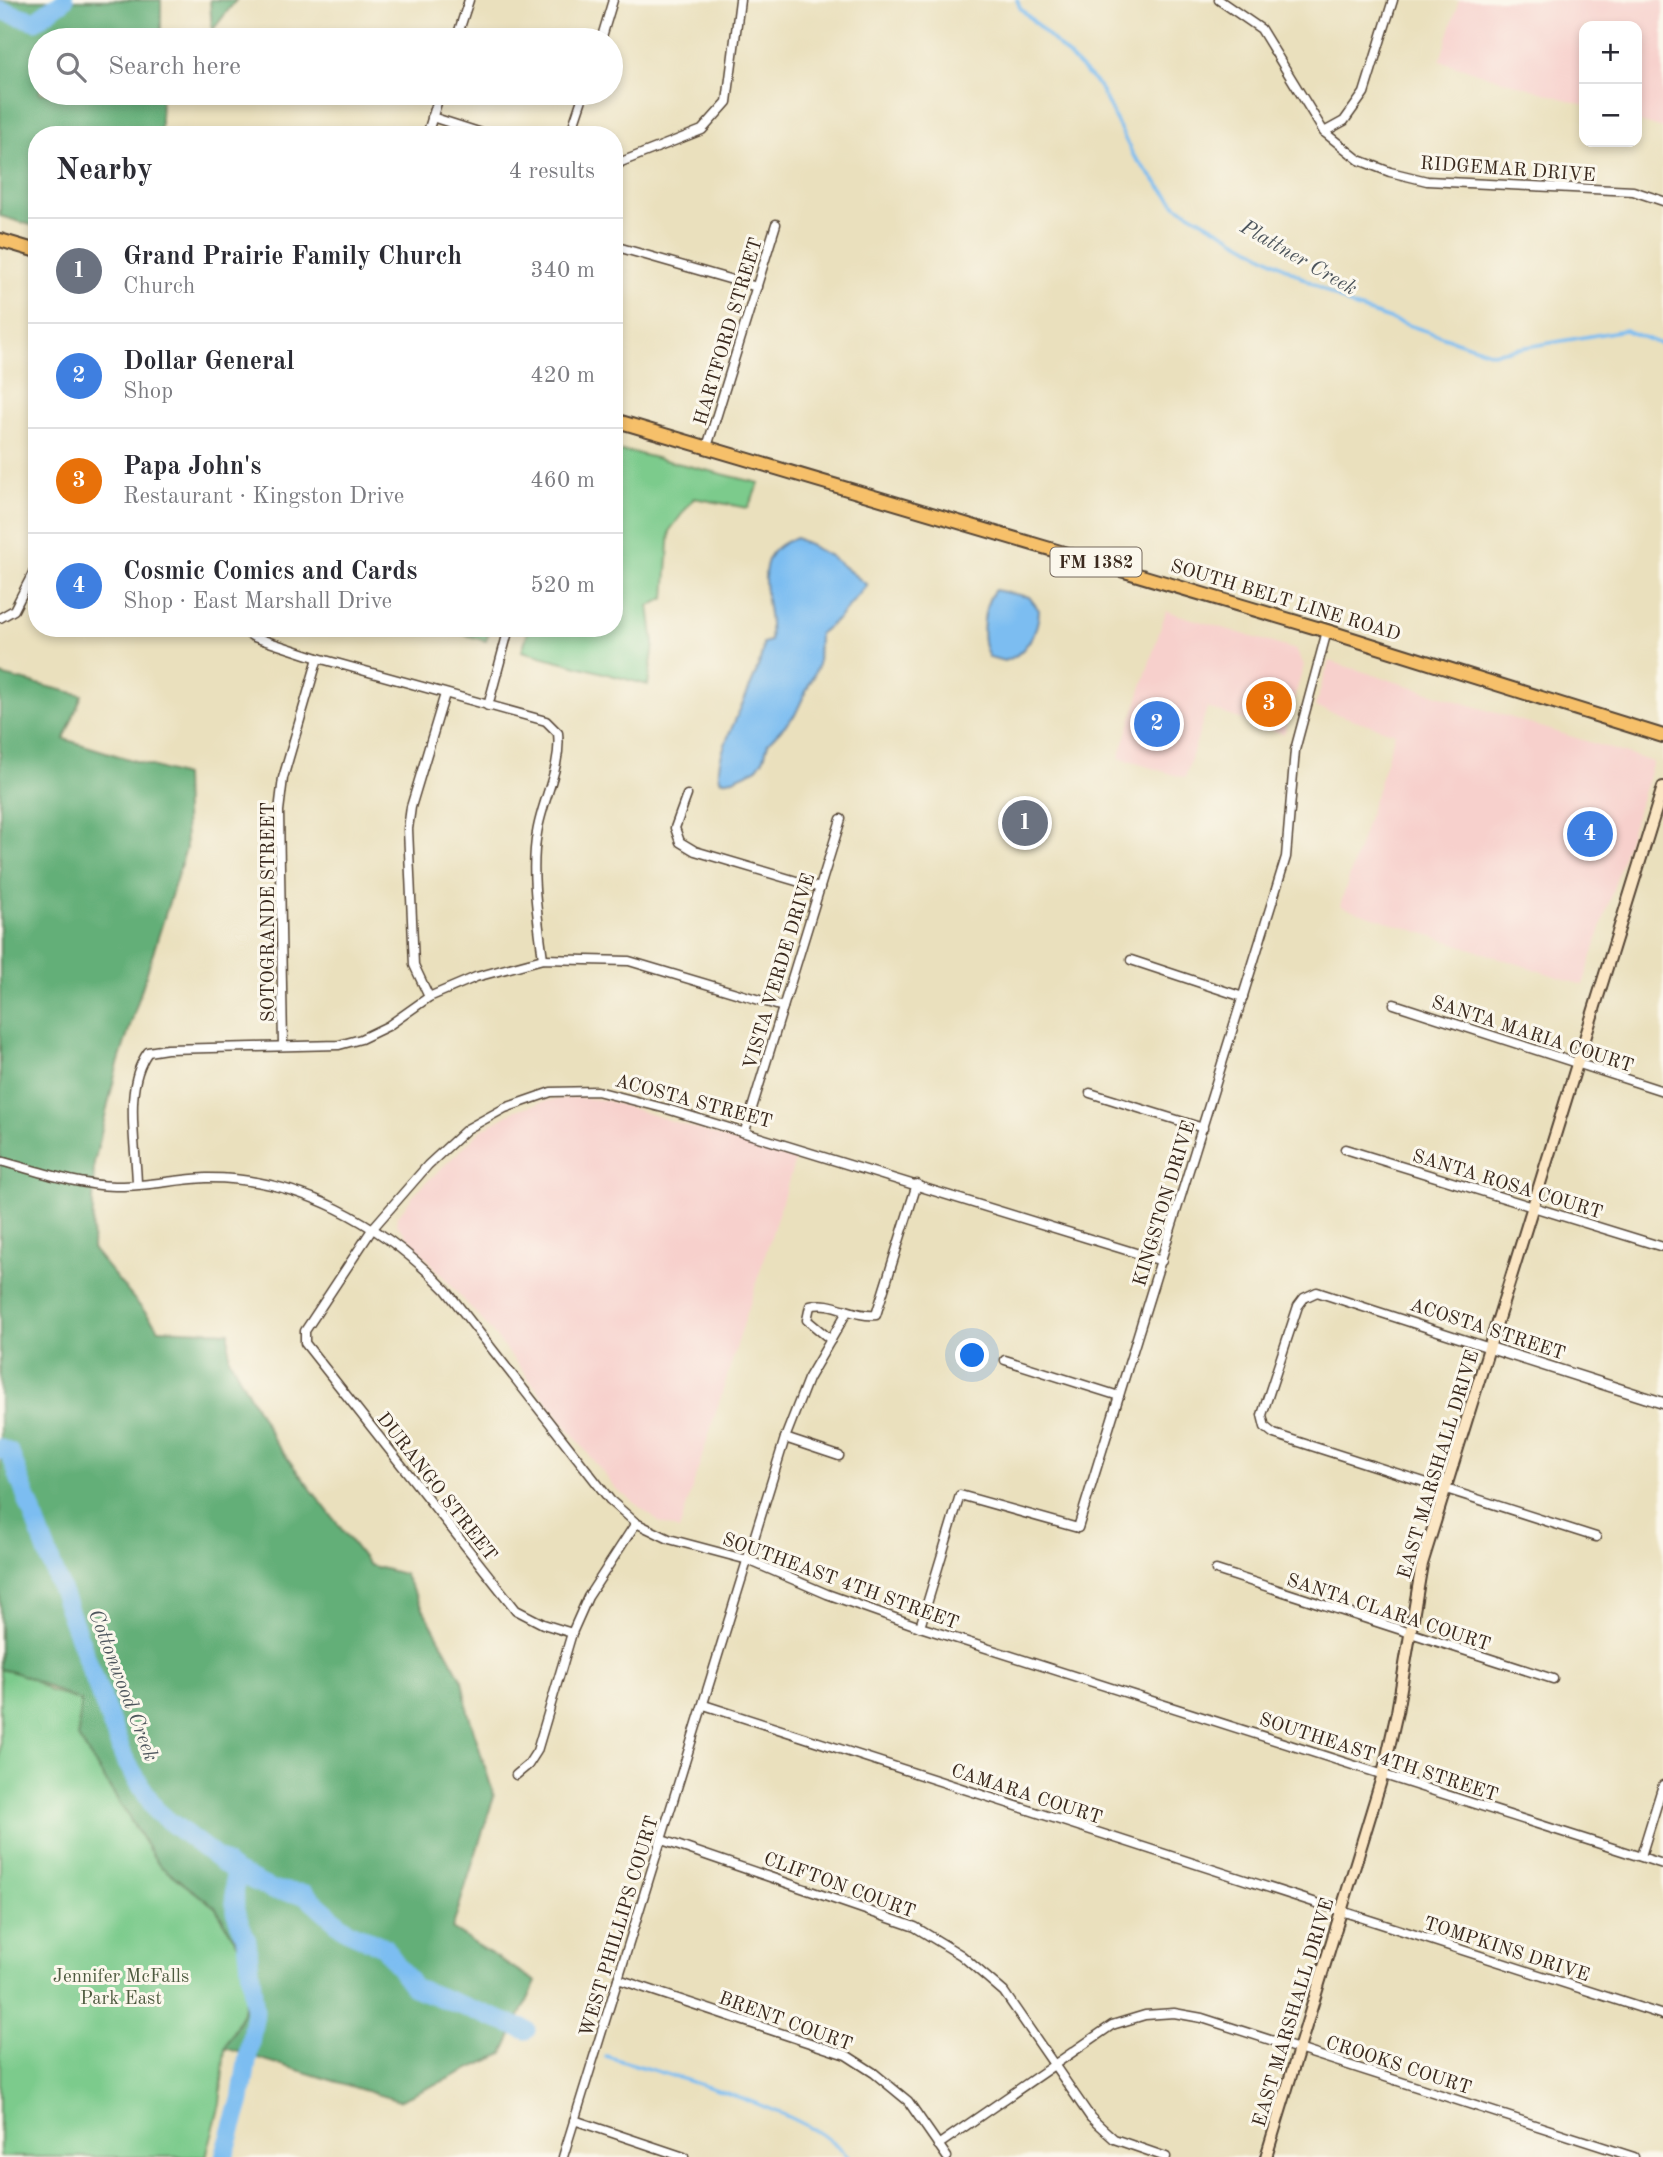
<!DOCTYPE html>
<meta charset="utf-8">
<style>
:root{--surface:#fff;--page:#f7f7f7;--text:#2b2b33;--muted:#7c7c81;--line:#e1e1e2;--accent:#b5179e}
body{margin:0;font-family:"Old Standard TT",serif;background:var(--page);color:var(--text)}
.controls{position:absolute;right:21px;top:21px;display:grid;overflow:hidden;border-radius:14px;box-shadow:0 4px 10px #0003}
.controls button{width:63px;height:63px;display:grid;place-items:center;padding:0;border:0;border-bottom:2px solid var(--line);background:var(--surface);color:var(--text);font:35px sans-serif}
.you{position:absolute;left:973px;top:1356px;width:24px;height:24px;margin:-18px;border:5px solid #fff;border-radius:50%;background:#1a73e8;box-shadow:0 0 0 10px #1a73e833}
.badge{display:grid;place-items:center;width:46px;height:46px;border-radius:50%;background:var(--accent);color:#fff;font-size:23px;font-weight:700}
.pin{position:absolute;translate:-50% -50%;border:4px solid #fff;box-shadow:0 2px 7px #0006}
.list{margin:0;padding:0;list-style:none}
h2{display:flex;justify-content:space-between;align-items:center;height:91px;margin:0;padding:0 28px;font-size:30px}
h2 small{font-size:23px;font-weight:400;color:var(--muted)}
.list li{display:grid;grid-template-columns:46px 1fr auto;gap:21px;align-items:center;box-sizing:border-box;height:105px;padding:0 28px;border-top:2px solid var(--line)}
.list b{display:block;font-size:26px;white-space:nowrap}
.list p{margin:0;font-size:23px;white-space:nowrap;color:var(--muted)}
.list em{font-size:23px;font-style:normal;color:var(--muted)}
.icon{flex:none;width:38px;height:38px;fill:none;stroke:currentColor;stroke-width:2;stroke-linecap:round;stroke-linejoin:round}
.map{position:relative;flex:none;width:1663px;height:2157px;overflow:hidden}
.search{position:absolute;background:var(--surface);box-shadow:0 4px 10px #0003;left:28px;top:28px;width:595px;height:77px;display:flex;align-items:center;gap:18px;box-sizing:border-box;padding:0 24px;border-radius:38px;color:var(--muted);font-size:26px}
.panel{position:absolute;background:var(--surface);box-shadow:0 4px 10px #0003;left:28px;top:126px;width:595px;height:511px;border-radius:28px}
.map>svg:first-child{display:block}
.built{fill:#f7d0cc}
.green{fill:#7bcb8c;stroke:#5b7a55;stroke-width:2}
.forest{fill:#64af78;stroke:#506c4b;stroke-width:2}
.water{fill:#7bbdf1;stroke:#5b7488;stroke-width:2}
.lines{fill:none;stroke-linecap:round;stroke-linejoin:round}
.stream{stroke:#7bbdf1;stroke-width:3.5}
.river{stroke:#7bbdf1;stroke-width:19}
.minor-casing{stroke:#554536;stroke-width:11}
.tertiary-casing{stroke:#554536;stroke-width:13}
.secondary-casing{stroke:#554536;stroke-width:14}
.primary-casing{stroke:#554536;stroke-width:16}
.minor{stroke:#fff;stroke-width:8}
.tertiary{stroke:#fff;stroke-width:10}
.secondary{stroke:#fbe6c4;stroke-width:10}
.primary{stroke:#f6c06b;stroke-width:12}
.labels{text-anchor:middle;stroke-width:6;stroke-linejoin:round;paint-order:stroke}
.shield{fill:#fbf7ec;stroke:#75685c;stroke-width:2}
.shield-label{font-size:18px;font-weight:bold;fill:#3b2a1e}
.street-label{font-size:19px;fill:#3b2a1e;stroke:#fbf7ec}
.park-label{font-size:19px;fill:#4e5a3f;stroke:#fbf7ec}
.water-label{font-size:21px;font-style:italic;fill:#4e565d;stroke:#fbf7ec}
</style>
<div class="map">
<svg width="1663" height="2157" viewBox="0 0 1663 2157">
<rect width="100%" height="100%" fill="#fbf7ec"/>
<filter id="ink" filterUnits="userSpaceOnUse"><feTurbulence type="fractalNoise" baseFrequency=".0143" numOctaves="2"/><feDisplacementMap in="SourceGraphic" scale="14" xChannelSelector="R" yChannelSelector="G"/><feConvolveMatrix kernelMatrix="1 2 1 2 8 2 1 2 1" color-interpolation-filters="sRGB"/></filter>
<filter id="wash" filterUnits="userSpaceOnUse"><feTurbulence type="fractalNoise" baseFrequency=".00686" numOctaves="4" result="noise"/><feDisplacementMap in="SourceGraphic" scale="28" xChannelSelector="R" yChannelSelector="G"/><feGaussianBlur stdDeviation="1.57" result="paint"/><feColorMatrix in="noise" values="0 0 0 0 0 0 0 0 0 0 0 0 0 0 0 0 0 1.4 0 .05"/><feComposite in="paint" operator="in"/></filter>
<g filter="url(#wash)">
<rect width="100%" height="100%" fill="#eae0bd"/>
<g class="built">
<path d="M1459,0H1663V129L1637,121V26H1584V105L1440,61Z"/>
<path d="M1166,611L1296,650L1304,665L1284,734L1207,708L1185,778L1119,758Z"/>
<path d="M1329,661L1653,762L1583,985L1340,906L1395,733L1315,707Z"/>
<path d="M574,1097L606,1100L795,1160L679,1530L659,1522L615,1488L488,1327L396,1224L397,1217L417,1191L482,1130L513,1111L545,1101Z"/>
</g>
<g class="green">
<path d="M614,451L631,452L759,483L748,508L694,498L670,530L665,598L649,606L654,644L648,685L522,651L529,628H614Z"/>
<path d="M444,628H490L486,641Z"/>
<path d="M0,1669L23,1673L50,1691L81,1701L78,1737L159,1865L215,1907L251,1965L243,2012L225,2048L220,2104L206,2157H0Z"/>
</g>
<g class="forest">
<path d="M0,0H161V40H40V93H161V128L158,135H37V227L0,216Z"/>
<path d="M210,0H236L212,31Z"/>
<path d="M0,675L82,695L64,739L184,776L186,848L116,1071L94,1163L92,1249L159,1329L229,1332V1358L275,1442L369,1565L404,1574L462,1680L468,1712L494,1796L452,1929L536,1982L503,2054L399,2101L225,2048L243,2013L251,1965L215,1907L159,1865L78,1737L81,1701C51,1691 30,1674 0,1669Z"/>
</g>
<g class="water">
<path d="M796,538L830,556L867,585L838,619L819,634L818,666L795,715L768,743L764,758L756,769L733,779L721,781C707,757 764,677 763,643L770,641C775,605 743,553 796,538Z"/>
<path d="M995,590L1029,597L1039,610C1039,630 1025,656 1004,661L989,657C979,641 983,603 995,590Z"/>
</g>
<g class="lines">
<g class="stream">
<path d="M1017,0L1020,8L1099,86L1133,155L1177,206L1354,307L1492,353L1625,330L1663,345"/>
<path d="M606,2056C667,2076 810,2109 848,2157"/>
</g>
<g class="river">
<path d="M0,10L35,21L64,0"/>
<path d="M0,1448L10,1453L124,1758L157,1812L234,1871L235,1911L247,1941L255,2012L241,2100L224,2157"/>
<path d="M234,1871L272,1890L305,1894L346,1930L384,1947L413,1987L526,2030"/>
</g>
</g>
</g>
<g filter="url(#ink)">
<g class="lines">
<g class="minor-casing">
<g id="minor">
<path d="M1219,0L1261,29L1324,132L1359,160L1390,172L1427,181L1633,191L1663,201"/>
<path d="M456,40L469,0"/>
<path d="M601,40L613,0"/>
<path d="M432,117L488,135"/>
<path d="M1324,132L1344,121L1364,93L1393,0"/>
<path d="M427,135L440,93"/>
<path d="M570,135L584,93"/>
<path d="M614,169L621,162L702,130L727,102L740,0"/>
<path d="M614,246L757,287"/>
<path d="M707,447L776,224"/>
<path d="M0,618L14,610L37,565"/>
<path d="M239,628L254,637L318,658L546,721L558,733C562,767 542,800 537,833C530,873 538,919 543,959"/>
<path d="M488,706L509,628"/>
<path d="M687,795L675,828L680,842L695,851L820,888"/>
<path d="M1131,960L1243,997"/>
<path d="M429,997L414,965L408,829L411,807L445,694"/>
<path d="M1394,1004L1663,1091"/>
<path d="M283,1045L279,811L283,778L318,658"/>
<path d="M1090,1093L1203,1128"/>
<path d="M745,1131L841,819"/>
<path d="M1345,1149L1663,1247"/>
<path d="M0,1161C38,1171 76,1185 115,1186C145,1187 176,1179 206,1178C299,1177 383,1224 446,1290L610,1500L636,1523L669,1539L748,1560L827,1594L920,1627L1663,1864"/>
<path d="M137,1184C136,1142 123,1087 148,1052L167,1049L339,1045L361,1039L388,1026L429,997L476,977L543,959L629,961L783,1007"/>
<path d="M831,1340L807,1320L810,1306C831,1299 854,1318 876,1315L917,1184"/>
<path d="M1490,1348L1317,1292L1304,1298L1298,1306L1262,1415L1265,1427L1274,1434L1596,1537"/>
<path d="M1005,1360L1119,1396"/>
<path d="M785,1438L839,1456"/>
<path d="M1216,1570L1553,1679"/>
<path d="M920,1627L960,1495L1078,1528L1286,857L1295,750L1327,631"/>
<path d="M572,1633L543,1624L516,1610L305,1343V1331L373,1228L428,1165L467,1129L505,1108L551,1092L597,1091L667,1109L1162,1261"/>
<path d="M704,1705L1663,2015"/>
<path d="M516,1775L528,1765L537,1751L572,1633L588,1597L636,1523"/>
<path d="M662,1840L915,1927L961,1955L1004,1992L1091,2118L1114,2139L1166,2157"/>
<path d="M1641,1856L1663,1785"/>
<path d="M618,1979L846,2055L874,2073L908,2101L947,2157"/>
<path d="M574,2120L684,2157"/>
<path d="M938,2145L1112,2025L1145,2015L1174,2013L1202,2018L1634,2157"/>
<path d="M563,2157L785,1438L808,1379L847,1312"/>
</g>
</g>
<g class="tertiary-casing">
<path id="tertiary" d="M1490,1348L1663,1403"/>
</g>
<g class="secondary-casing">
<path id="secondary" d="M1266,2157L1383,1774L1397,1712L1422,1564L1663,787"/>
</g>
<g class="primary-casing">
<g id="primary">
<path d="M0,240L37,251"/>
<path d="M614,420L1327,631L1663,736"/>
</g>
</g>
<use href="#minor" class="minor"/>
<use href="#tertiary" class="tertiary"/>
<use href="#secondary" class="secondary"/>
<use href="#primary" class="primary"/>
</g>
</g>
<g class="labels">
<rect class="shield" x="1050.5" y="547.5" width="91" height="29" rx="5"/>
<g class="shield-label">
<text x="1096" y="568">FM 1382</text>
</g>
<g class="street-label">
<text transform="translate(1508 168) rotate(4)" y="7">RIDGEMAR DRIVE</text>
<text transform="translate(727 331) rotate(-73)" y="7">HARTFORD STREET</text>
<text transform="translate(1286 599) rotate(17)" y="7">SOUTH BELT LINE ROAD</text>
<text transform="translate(267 912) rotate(-90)" y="7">SOTOGRANDE STREET</text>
<text transform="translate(778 971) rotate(-73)" y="7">VISTA VERDE DRIVE</text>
<text transform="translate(1533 1033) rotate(18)" y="7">SANTA MARIA COURT</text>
<text transform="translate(694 1100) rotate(15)" y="7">ACOSTA STREET</text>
<text transform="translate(1508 1183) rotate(17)" y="7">SANTA ROSA COURT</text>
<text transform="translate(1163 1203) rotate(-73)" y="7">KINGSTON DRIVE</text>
<text transform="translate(1488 1328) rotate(18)" y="7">ACOSTA STREET</text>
<text transform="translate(1437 1464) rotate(-73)" y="7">EAST MARSHALL DRIVE</text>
<text transform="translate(438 1486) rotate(52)" y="7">DURANGO STREET</text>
<text transform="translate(841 1580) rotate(20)" y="7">SOUTHEAST 4TH STREET</text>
<text transform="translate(1389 1611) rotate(18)" y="7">SANTA CLARA COURT</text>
<text transform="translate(1379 1756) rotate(18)" y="7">SOUTHEAST 4TH STREET</text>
<text transform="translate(1027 1793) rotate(18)" y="7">CAMARA COURT</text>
<text transform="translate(840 1884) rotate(20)" y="7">CLIFTON COURT</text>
<text transform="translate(618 1926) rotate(-73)" y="7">WEST PHILLIPS COURT</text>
<text transform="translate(1507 1948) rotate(18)" y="7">TOMPKINS DRIVE</text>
<text transform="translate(1292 2012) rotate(-73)" y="7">EAST MARSHALL DRIVE</text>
<text transform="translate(786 2020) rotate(20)" y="7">BRENT COURT</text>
<text transform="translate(1399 2064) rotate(18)" y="7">CROOKS COURT</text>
</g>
<g class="park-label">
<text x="121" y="1982">Jennifer McFalls<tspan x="121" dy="22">Park East</tspan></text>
</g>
<g class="water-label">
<text transform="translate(1299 257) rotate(30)" y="7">Plattner Creek</text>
<text transform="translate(124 1685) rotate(69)" y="7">Cottonwood Creek</text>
</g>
</g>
</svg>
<div class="controls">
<button>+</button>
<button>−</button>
</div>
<div class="you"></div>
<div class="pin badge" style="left:1025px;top:823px;background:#6b7280">1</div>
<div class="pin badge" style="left:1157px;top:724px;background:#3f7fe0">2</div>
<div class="pin badge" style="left:1269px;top:704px;background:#e8710a">3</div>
<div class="pin badge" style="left:1590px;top:834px;background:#3f7fe0">4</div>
<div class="search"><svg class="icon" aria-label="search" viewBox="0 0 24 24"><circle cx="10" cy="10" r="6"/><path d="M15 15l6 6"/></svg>Search here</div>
<section class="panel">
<h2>Nearby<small>4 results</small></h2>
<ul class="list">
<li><span class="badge" style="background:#6b7280">1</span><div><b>Grand Prairie Family Church</b><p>Church</p></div><em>340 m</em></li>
<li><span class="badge" style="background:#3f7fe0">2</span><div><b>Dollar General</b><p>Shop</p></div><em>420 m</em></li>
<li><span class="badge" style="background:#e8710a">3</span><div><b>Papa John's</b><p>Restaurant · Kingston Drive</p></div><em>460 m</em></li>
<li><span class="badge" style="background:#3f7fe0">4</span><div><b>Cosmic Comics and Cards</b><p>Shop · East Marshall Drive</p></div><em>520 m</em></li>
</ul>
</section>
</div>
